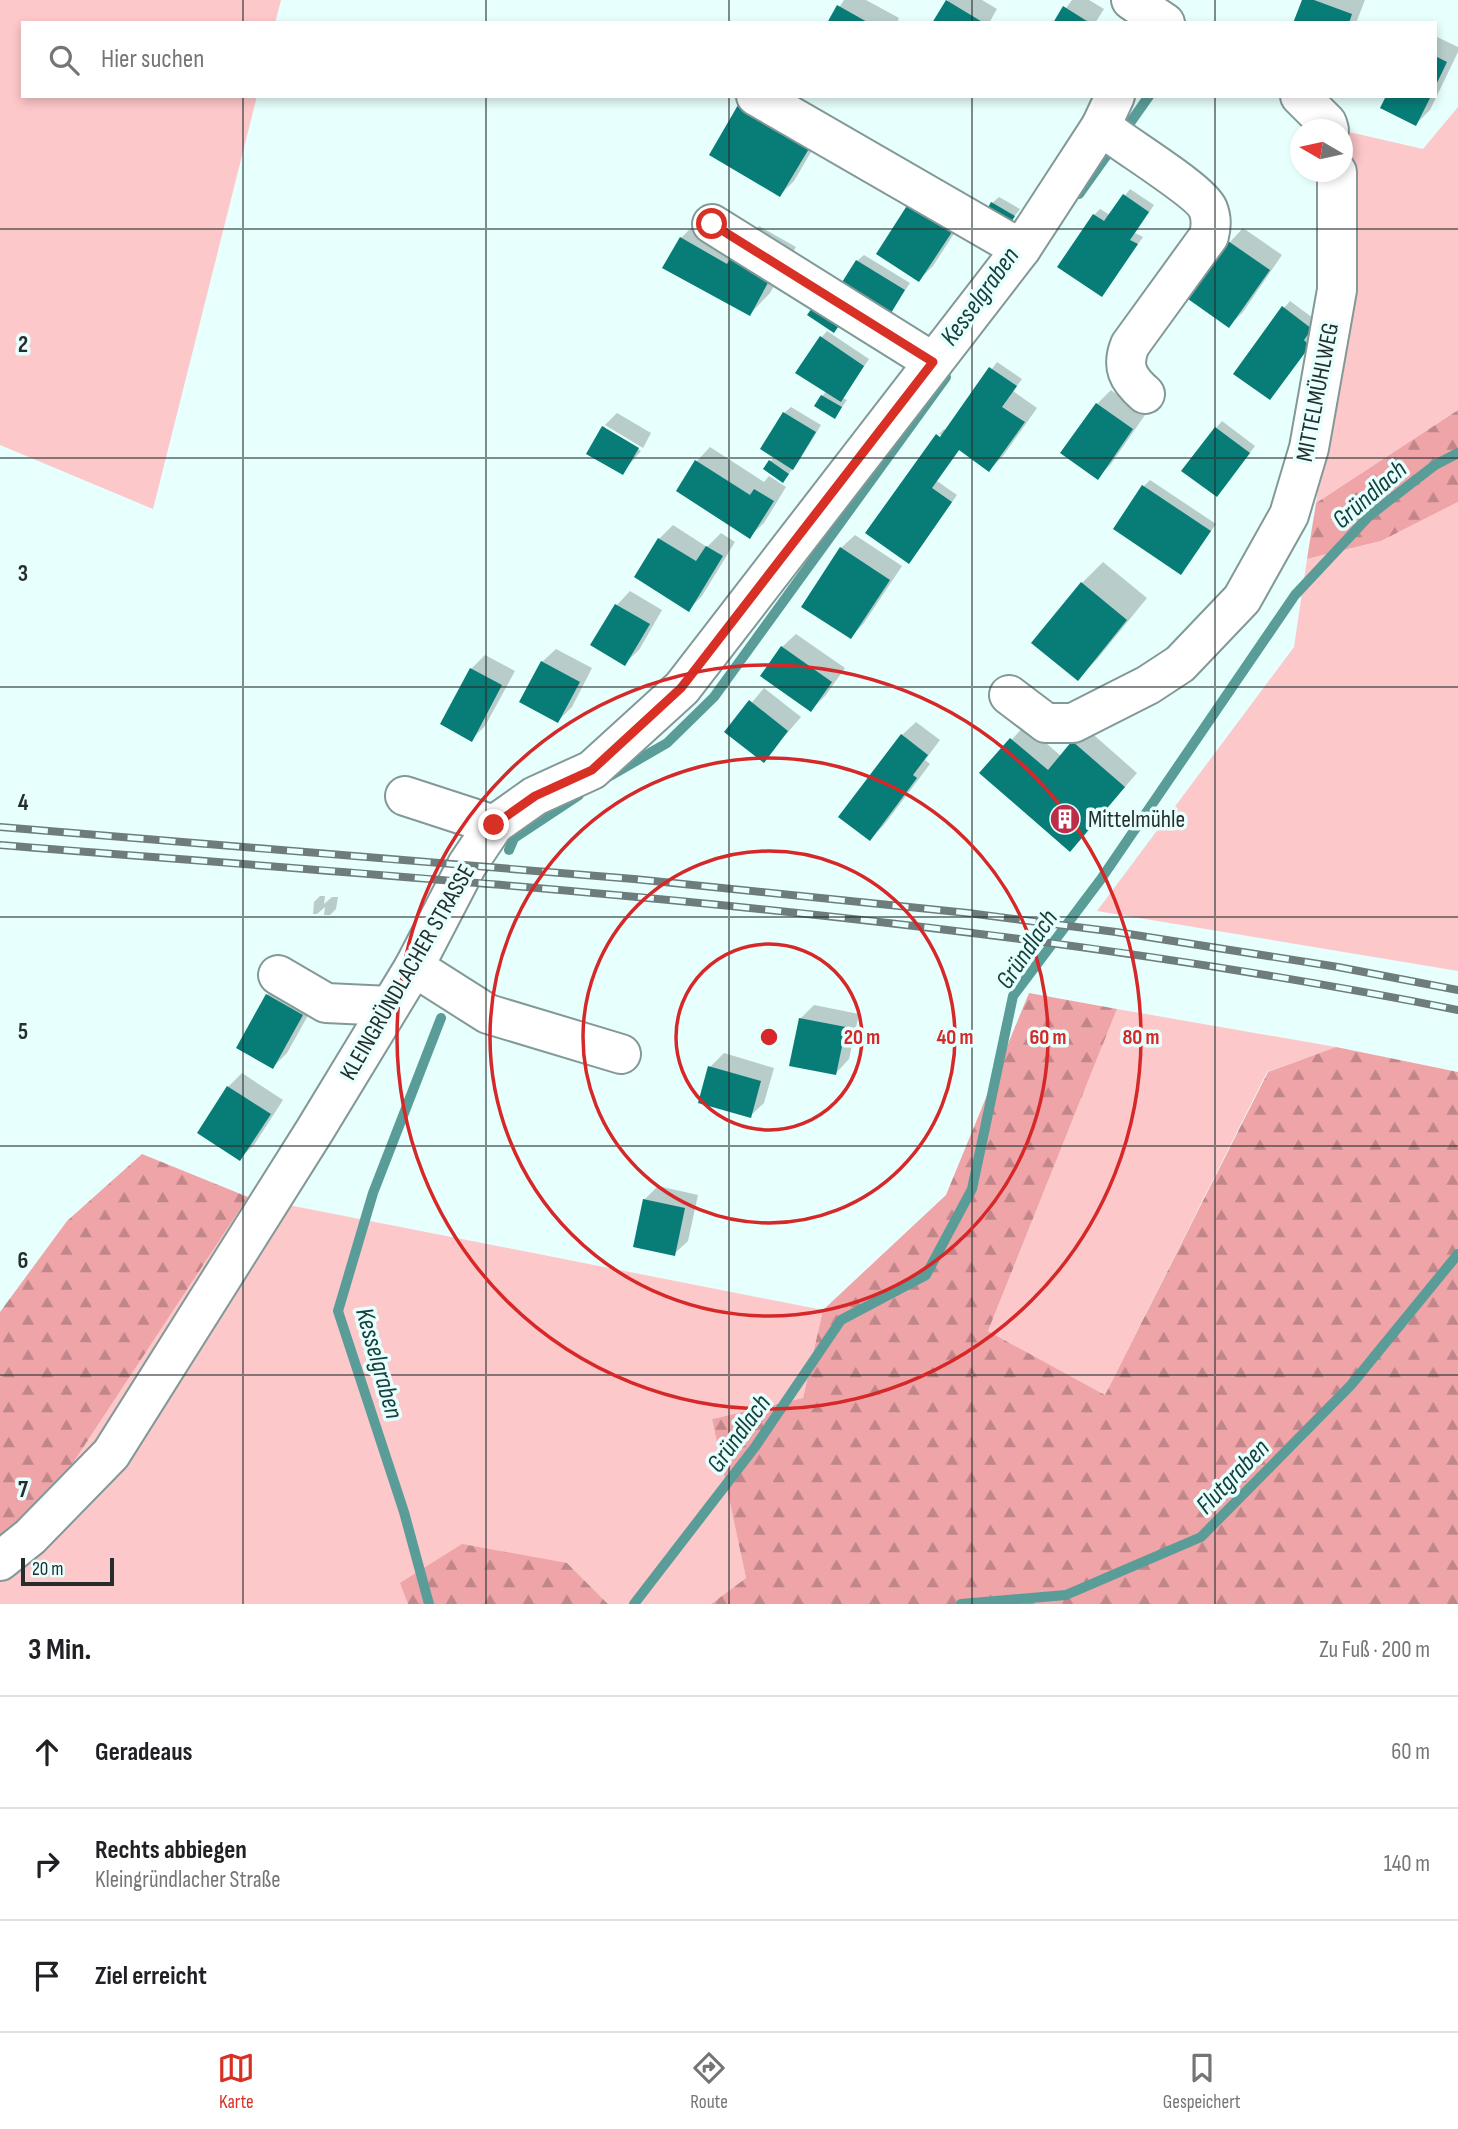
<!DOCTYPE html>
<html lang="de">
<meta charset="utf-8">
<style>
:root{--surface:#fff;--page:#f6f6f6;--text:#202124;--muted:#757577;--line:#e0e0e0;--accent:#d93025}
body{margin:0;font-family:"Sofia Sans Condensed",sans-serif;background:var(--page);color:var(--text)}
.compass{position:absolute;left:1290px;top:119px;width:63px;height:63px;border-radius:50%;background:var(--surface);box-shadow:0 4px 10px #0003;rotate:279deg}
.scale{position:absolute;left:21px;bottom:18px;width:93px;box-sizing:border-box;padding-left:7px;border:4px solid #252e2d;border-top:0;font-size:19px;line-height:24px;white-space:nowrap;color:#252e2d;-webkit-text-stroke:5px #e7fffd;paint-order:stroke}
.stop{position:absolute;width:21px;height:21px;margin:-16px;border:5px solid #d93025;border-radius:50%;background:#fff}
.stop.end{background:#d93025;border-color:#fff;box-shadow:0 2px 7px #0008}
.list{margin:0;padding:0;list-style:none}
h2{display:flex;justify-content:space-between;align-items:center;height:91px;margin:0;padding:0 28px;font-size:30px}
h2 small{font-size:23px;font-weight:400;color:var(--muted)}
.list li{display:grid;grid-template-columns:46px 1fr auto;gap:21px;align-items:center;box-sizing:border-box;height:112px;padding:0 28px;border-top:2px solid var(--line)}
.list b{display:block;font-size:26px;white-space:nowrap}
.list p{margin:0;font-size:23px;white-space:nowrap;color:var(--muted)}
.list em{font-size:23px;font-style:normal;color:var(--muted)}
.icon{flex:none;width:38px;height:38px;fill:none;stroke:currentColor;stroke-width:2;stroke-linecap:round;stroke-linejoin:round}
.map{position:relative;flex:none;width:1458px;height:1604px;overflow:hidden}
.search{position:absolute;background:var(--surface);box-shadow:0 4px 10px #0003;left:21px;right:21px;top:21px;height:77px;display:flex;align-items:center;gap:18px;box-sizing:border-box;padding:0 24px;border-radius:0px;color:var(--muted);font-size:26px}
.sheet{height:427px;background:var(--surface)}
nav{display:flex;justify-content:space-around;align-items:center;box-sizing:border-box;height:98px;border-top:2px solid var(--line);background:var(--surface);font-size:19px;color:var(--muted)}
nav a{display:grid;justify-items:center;gap:4px}
nav .on{color:var(--accent)}
.map>svg:first-child{display:block}
.grass{fill:#fdc8ca}
.forest{fill:url(#forest-firs)}
.shadow{fill:#0003}
.lines{fill:none;stroke-linecap:round;stroke-linejoin:round}
.stream{stroke:#5a9d98;stroke-width:10}
.building{fill:#087c77}
.minor-casing{stroke:#839997;stroke-width:42}
.minor{stroke:#fff;stroke-width:38}
.rail-casing{stroke:#6e7d7c;stroke-width:8}
.rail{stroke:#e7fffd;stroke-width:5;stroke-dasharray:16;stroke-linecap:butt}
.route{stroke:#d93025;stroke-width:9}
.grid{fill:none;stroke:#252e2d;stroke-width:2;stroke-opacity:0.55}
.ring{fill:none;stroke:#d62828;stroke-width:3.5}
.labels{text-anchor:middle;stroke-width:7;stroke-linejoin:round;paint-order:stroke}
.street-label{font-size:24px;fill:#252e2d;stroke:#e7fffd}
.poi-label{font-size:24px;fill:#252e2d;stroke:#e7fffd;text-anchor:start}
.water-label{font-size:26px;font-style:italic;fill:#14403d;stroke:#e7fffd}
.grid-label{font-size:23px;text-anchor:middle;font-weight:bold;fill:#252e2d;stroke:#e7fffd;stroke-width:7;stroke-linejoin:round;paint-order:stroke}
.centre{fill:#d62828;stroke:#e7fffd;stroke-width:3.5}
.ring-label{font-size:21px;text-anchor:middle;font-weight:bold;fill:#d62828;stroke:#e7fffd;stroke-width:7;stroke-linejoin:round;paint-order:stroke}
</style>
<div class="map">
<svg width="1458" height="1604" viewBox="0 0 1458 1604">
<defs>
<pattern id="forest-firs" width="22" height="20" patternUnits="userSpaceOnUse" patternTransform="scale(1.75)"><rect width="22" height="20" fill="#efa4a8"/><path d="M5 1l3.5 6h-7zM16 11l3.5 6h-7z" fill="#c18689"/></pattern>
</defs>
<rect width="100%" height="100%" fill="#e7fffd"/>
<g class="grass">
<path d="M0,0H281L275,23H23V96H257L153,509L0,445Z"/>
<path d="M1458,107V410L1316,503L1349,285V132L1423,149Z"/>
<path d="M1458,502V971L1097,911L1294,647L1307,559L1381,541Z"/>
<path d="M1117,1009L1336,1047L1267,1072L1105,1395L988,1331Z"/>
<path d="M248,1197L823,1310L803,1398L712,1419L746,1578L711,1604H608L567,1563L401,1583L408,1604H0V1539L44,1507Z"/>
</g>
<g class="forest">
<path d="M1458,410V502L1381,541L1307,559L1316,503Z"/>
<path d="M1029,993L1117,1009L988,1331L1105,1395L1268,1072L1336,1047L1458,1072V1604H711L746,1578L712,1419L803,1398L823,1310L946,1195Z"/>
<path d="M142,1154L248,1197L44,1507L0,1539V1312L67,1221Z"/>
<path d="M462,1544L567,1563L608,1604H408L400,1583Z"/>
</g>
<g class="shadow">
<path d="M844,0H866L899,18L897,23H829Z"/>
<path d="M948,0H982L997,9L989,23H934Z"/>
<path d="M1072,0H1089L1104,9L1095,23H1055Z"/>
<path d="M1304,0H1365L1356,23H1295Z"/>
<path d="M1435,36L1458,47V52L1430,110L1416,124L1388,96H1435Z"/>
<path d="M750,96L822,133L794,181L780,195Z"/>
<path d="M1130,189L1154,205L1135,233L1143,237L1102,295L1094,215L1100,209L1110,215Z"/>
<path d="M999,197L1020,209L1007,226L992,203Z"/>
<path d="M909,206L964,218L933,266L919,280Z"/>
<path d="M702,217L744,241L759,226L796,247L770,293L750,314L681,238Z"/>
<path d="M1243,228L1282,255L1243,312L1229,326L1190,298L1230,242Z"/>
<path d="M864,255L910,283L888,315L857,261Z"/>
<path d="M1290,301L1317,321L1309,333L1315,338L1270,398L1284,308Z"/>
<path d="M827,331L869,359L843,398L847,400L835,417L822,396L827,391L821,338Z"/>
<path d="M997,362L1022,379L1013,391L1037,408L1003,456L989,470L960,449L937,481L957,495L915,555L942,440V436L939,434L944,429L947,431Z"/>
<path d="M1111,390L1145,415L1111,464L1098,477L1097,404Z"/>
<path d="M791,407L821,425L799,461L783,481L765,468L775,456L784,413Z"/>
<path d="M617,413L651,433L643,448L605,425Z"/>
<path d="M1222,421L1255,446L1223,489L1216,428Z"/>
<path d="M605,426V429L641,451L622,473L603,427Z"/>
<path d="M710,447L764,482L769,476L786,487L764,523L750,536L697,461Z"/>
<path d="M1150,480L1216,524L1181,573L1144,486Z"/>
<path d="M673,525L707,547L721,533L735,542L702,596L689,609L659,539Z"/>
<path d="M855,535L902,566L864,623L851,637L841,548Z"/>
<path d="M1103,562L1147,598L1098,658L1078,679L1033,643L1082,583Z"/>
<path d="M630,591L662,610L639,650L625,663L593,645L617,605Z"/>
<path d="M796,634L845,668L825,696L811,710L782,647Z"/>
<path d="M556,649L592,668L572,707L558,721L542,662Z"/>
<path d="M485,655L515,671L485,726L472,739L442,723L471,669Z"/>
<path d="M764,688L801,717L763,761L727,732Z"/>
<path d="M916,722L940,740L925,760L930,764L884,825L870,839L902,735Z"/>
<path d="M1025,725L1061,756L1087,729L1137,773L1083,836L982,773Z"/>
<path d="M320,896H325L324,904L332,897H338L336,909L330,915H324L325,907L317,914H313L314,902Z"/>
<path d="M281,981L316,1001L287,1053L273,1067L267,995Z"/>
<path d="M814,1005L859,1014L849,1059L836,1073L800,1019Z"/>
<path d="M724,1053L774,1068L764,1103L750,1116L710,1067Z"/>
<path d="M242,1073L283,1100L254,1145L240,1158L200,1132L228,1087Z"/>
<path d="M658,1186L698,1195L688,1241L674,1254L644,1200Z"/>
</g>
<g class="lines">
<g class="stream">
<path d="M1125,130L1149,96"/>
<path d="M1079,194L1109,152"/>
<path d="M610,776L667,743L714,697L946,377"/>
<path d="M509,850L514,838L579,795"/>
<path d="M429,1604L404,1512L338,1311L373,1193L441,1018"/>
<path d="M634,1604L755,1447L841,1320L926,1275L972,1189L1013,996L1101,879L1295,595L1369,516L1435,465L1458,453"/>
<path d="M961,1604L1066,1595L1201,1537L1351,1385L1458,1254"/>
</g>
</g>
<g class="building">
<path d="M946,0L984,23H932Z"/>
<path d="M1302,0H1314L1352,14L1349,23H1293Z"/>
<path d="M837,5L869,23H827Z"/>
<path d="M1063,6L1090,23H1053Z"/>
<path d="M1435,56L1447,62L1435,87Z"/>
<path d="M1386,96H1431L1416,126L1380,108Z"/>
<path d="M738,105L810,147L780,197L709,155Z"/>
<path d="M1123,194L1149,212L1130,240L1138,244L1102,297L1057,267L1093,214L1104,221Z"/>
<path d="M991,202L1015,216L1007,229L984,215Z"/>
<path d="M908,204L952,232L919,282L876,254Z"/>
<path d="M680,237L727,264L737,246L776,268L750,316L662,268Z"/>
<path d="M1228,241L1270,270L1229,328L1188,299Z"/>
<path d="M856,260L905,290L888,318L839,287Z"/>
<path d="M820,297L846,315L834,333L807,315Z"/>
<path d="M1282,306L1312,329L1304,340L1310,346L1270,400L1233,374Z"/>
<path d="M820,336L864,366L841,402L795,373Z"/>
<path d="M989,367L1017,386L1002,407L1025,422L989,472L959,450L932,488L952,502L909,564L865,533L936,434L940,437Z"/>
<path d="M821,395L842,407L835,419L814,406Z"/>
<path d="M1096,403L1133,429L1098,480L1060,453Z"/>
<path d="M783,412L816,432L793,470L760,449Z"/>
<path d="M602,426L639,448L623,475L586,454Z"/>
<path d="M1215,427L1250,453L1217,497L1181,471Z"/>
<path d="M695,460L750,495L754,489L774,501L750,539L676,491Z"/>
<path d="M769,460L789,474L783,483L763,469Z"/>
<path d="M1142,485L1211,531L1181,575L1113,529Z"/>
<path d="M658,538L696,561L706,546L723,556L689,612L634,577Z"/>
<path d="M840,547L890,580L851,639L801,607Z"/>
<path d="M1081,582L1127,620L1078,681L1031,643Z"/>
<path d="M615,604L650,624L625,666L590,645Z"/>
<path d="M781,646L832,682L811,712L760,676Z"/>
<path d="M541,661L580,682L558,723L519,702Z"/>
<path d="M470,668L502,685L472,742L440,724Z"/>
<path d="M749,700L788,731L764,763L724,732Z"/>
<path d="M901,734L928,755L913,775L917,778L870,841L838,817Z"/>
<path d="M1010,738L1048,770L1072,741L1125,787L1070,852L979,773Z"/>
<path d="M266,994L303,1015L273,1069L236,1048Z"/>
<path d="M799,1018L846,1027L836,1075L789,1066Z"/>
<path d="M708,1066L761,1081L751,1118L698,1103Z"/>
<path d="M227,1086L271,1114L240,1161L197,1133Z"/>
<path d="M643,1199L685,1208L675,1256L633,1247Z"/>
</g>
<g class="lines">
<g class="minor-casing">
<g id="minor">
<path d="M1131,0L1165,23"/>
<path d="M756,96L1021,249"/>
<path d="M1300,96L1327,123L1329,130"/>
<path d="M1101,126C1122,144 1200,190 1208,209C1212,219 1211,227 1209,236L1130,345C1121,367 1128,379 1145,394"/>
<path d="M712,224L933,362"/>
<path d="M1009,695L1046,723H1073L1148,685L1180,664L1242,599L1289,515L1309,448L1337,290V172"/>
<path d="M405,796L494,825"/>
<path d="M414,967L488,1014L621,1054"/>
<path d="M278,975L326,1003L390,1006"/>
<path d="M0,1561L30,1537L111,1454L315,1130L414,967L467,865L494,825L535,796L592,770L682,688L1021,249L1101,126L1115,96"/>
</g>
</g>
<use href="#minor" class="minor"/>
<g class="rail-casing">
<g id="rail">
<path d="M0,827L634,879L968,913L1116,932L1338,967L1458,990"/>
<path d="M0,845C487,884 978,914 1458,1010"/>
</g>
</g>
<use href="#rail" class="rail"/>
</g>
<g class="lines">
<path class="route" d="M494,825L535,796L592,770L681,688L933,362L712,224"/>
</g>
<path class="grid" d="M243,0V23M486,0V23M729,0V23M972,0V23M1215,0V23M243,96V1604M486,96V1604M729,96V1604M972,96V1604M1215,96V1604M0,229H1458M0,458H1458M0,687H1458M0,917H1458M0,1146H1458M0,1375H1458"/>
<g class="ring">
<circle cx="769" cy="1037" r="93"/>
<circle cx="769" cy="1037" r="186"/>
<circle cx="769" cy="1037" r="279"/>
<circle cx="769" cy="1037" r="372"/>
</g>
<defs>
<g id="building-disc" transform="scale(1.575)"><circle r="9.5" fill="#bd2c48" stroke="#e7fffd"/><path d="M-4-6H4V6H1V3H-1V6H-4ZM-2.5-4.3h1.7v1.8h-1.7ZM.8-4.3h1.7v1.8H.8ZM-2.5-1h1.7V.8h-1.7ZM.8-1h1.7V.8H.8Z" fill="#fff"/></g>
</defs>
<g fill-rule="evenodd">
<use href="#building-disc" x="1065" y="819"/>
</g>
<g class="labels">
<g class="street-label">
<text transform="translate(1317 392) rotate(-79)" y="8">MITTELMÜHLWEG</text>
<text transform="translate(407 972) rotate(-60)" y="8">KLEINGRÜNDLACHER STRASSE</text>
</g>
<g class="poi-label">
<text x="1088" y="827">Mittelmühle</text>
</g>
<g class="water-label">
<text transform="translate(979 296) rotate(-54)" y="9">Kesselgraben</text>
<text transform="translate(1369 494) rotate(-41)" y="9">Gründlach</text>
<text transform="translate(1026 949) rotate(-56)" y="9">Gründlach</text>
<text transform="translate(380 1363) rotate(74)" y="9">Kesselgraben</text>
<text transform="translate(738 1433) rotate(-54)" y="9">Gründlach</text>
<text transform="translate(1232 1476) rotate(-46)" y="9">Flutgraben</text>
</g>
</g>
<g class="grid-label">
<text x="23" y="352">2</text>
<text x="23" y="581">3</text>
<text x="23" y="810">4</text>
<text x="23" y="1039">5</text>
<text x="23" y="1268">6</text>
<text x="23" y="1497">7</text>
</g>
<circle cx="769" cy="1037" r="10" class="centre"/>
<g class="ring-label">
<text x="862" y="1044">20 m</text>
<text x="955" y="1044">40 m</text>
<text x="1048" y="1044">60 m</text>
<text x="1141" y="1044">80 m</text>
</g>
</svg>
<svg class="compass" viewBox="-18 -18 36 36"><path d="M0-13l5 13h-10z" fill="#e53935"/><path d="M0 13l5-13h-10z" fill="#757577"/></svg>
<div class="scale">20 m</div>
<div class="stop" style="left:712px;top:224px"></div>
<div class="stop end" style="left:494px;top:825px"></div>
<div class="search"><svg class="icon" aria-label="search" viewBox="0 0 24 24"><circle cx="10" cy="10" r="6"/><path d="M15 15l6 6"/></svg>Hier suchen</div>
</div>
<section class="sheet">
<h2>3 Min.<small>Zu Fuß · 200 m</small></h2>
<ul class="list">
<li><svg class="icon" aria-label="ahead" viewBox="0 0 24 24"><path d="M12 20V5M6 11l6-6 6 6"/></svg><div><b>Geradeaus</b></div><em>60 m</em></li>
<li><svg class="icon" aria-label="right" viewBox="0 0 24 24"><path d="M7 20v-9h11M14 6l5 5-5 5"/></svg><div><b>Rechts abbiegen</b><p>Kleingründlacher Straße</p></div><em>140 m</em></li>
<li><svg class="icon" aria-label="arrive" viewBox="0 0 24 24"><path d="M6 21V4h12l-3 4 3 4H6"/></svg><div><b>Ziel erreicht</b></div></li>
</ul>
</section>
<nav>
<a class="on"><svg class="icon" aria-label="map" viewBox="0 0 24 24"><path d="M3 6l6-2 6 2 6-2v14l-6 2-6-2-6 2zM9 4v14M15 6v14"/></svg>Karte</a>
<a><svg class="icon" aria-label="directions" viewBox="0 0 24 24"><path d="M12 3l9 9-9 9-9-9zM9 14v-3h6M13 9l2 2-2 2"/></svg>Route</a>
<a><svg class="icon" aria-label="saved" viewBox="0 0 24 24"><path d="M7 4h10v16l-5-4-5 4z"/></svg>Gespeichert</a>
</nav>
